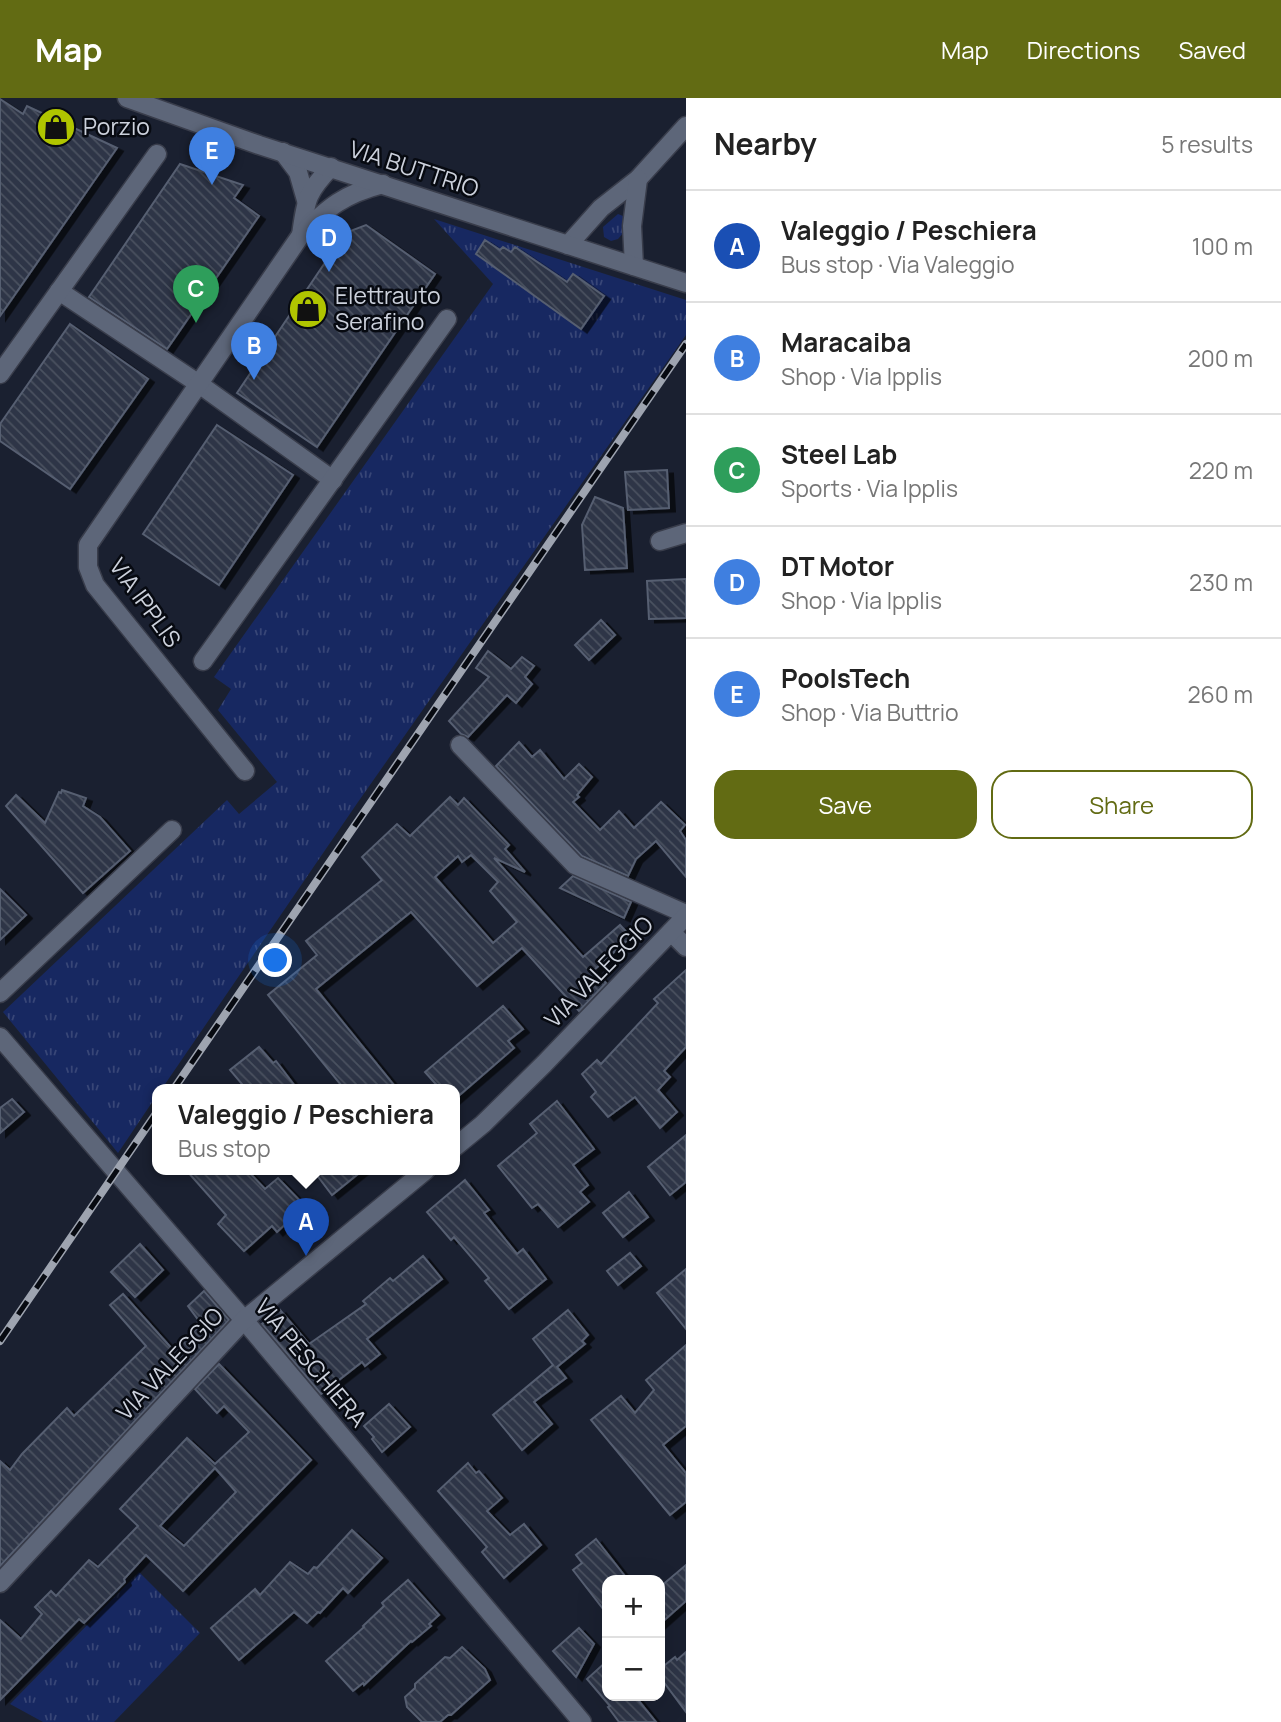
<!DOCTYPE html>
<meta charset="utf-8">
<style>
:root{--surface:#fff;--page:#f6f6f6;--text:#222;--muted:#767676;--line:#e0e0e0;--accent:#626b13}
body{margin:0;font-family:Manrope,sans-serif;background:var(--page);color:var(--text)}
.controls{position:absolute;right:21px;bottom:21px;display:grid;overflow:hidden;border-radius:14px;box-shadow:0 7px 28px #0002}
.controls button{width:63px;height:63px;display:grid;place-items:center;padding:0;border:0;border-bottom:2px solid var(--line);background:var(--surface);color:var(--text);font:35px sans-serif}
.you{position:absolute;left:276px;top:863px;width:24px;height:24px;margin:-18px;border:5px solid #fff;border-radius:50%;background:#1a73e8;box-shadow:0 0 0 10px #1a73e833}
.badge{display:grid;place-items:center;width:46px;height:46px;border-radius:50%;background:var(--accent);color:#fff;font-size:23px;font-weight:700}
.pin{position:absolute;translate:-50% -58px;filter:drop-shadow(0 2px 4px #0008)}
.pin::after{content:'';position:absolute;top:37px;width:24px;height:21px;background:inherit;clip-path:polygon(0 0,100% 0,50% 100%)}
.popup{position:absolute;left:152px;top:986px;width:308px;height:91px;box-sizing:border-box;display:grid;place-content:center;border-radius:14px;background:var(--surface);filter:drop-shadow(0 2px 5px #0005);font-size:23px;white-space:nowrap;color:var(--muted)}
.popup b{font-size:26px;color:var(--text)}
.popup::after{content:'';position:absolute;left:50%;top:100%;margin-left:-14px;border:14px solid transparent;border-top-color:var(--surface)}
.list{margin:0;padding:0;list-style:none}
h2{display:flex;justify-content:space-between;align-items:center;height:91px;margin:0;padding:0 28px;font-size:30px}
h2 small{font-size:23px;font-weight:400;color:var(--muted)}
.list li{display:grid;grid-template-columns:46px 1fr auto;gap:21px;align-items:center;box-sizing:border-box;height:112px;padding:0 28px;border-top:2px solid var(--line)}
.list b{display:block;font-size:26px;white-space:nowrap}
.list p{margin:0;font-size:23px;white-space:nowrap;color:var(--muted)}
.list em{font-size:23px;font-style:normal;color:var(--muted)}
.actions{display:flex;gap:14px;padding:21px 28px}
.actions a{flex:1;padding:16px 0;border:2px solid var(--accent);border-radius:21px;text-align:center;font-size:24px;color:var(--accent)}
.actions .main{background:var(--accent);color:#fff}
.map{position:relative;flex:none;width:686px;height:1624px;overflow:hidden}
header{display:flex;align-items:center;gap:42px;box-sizing:border-box;height:98px;padding:0 35px;background:var(--accent);color:#fff}
header strong{font-size:33px}
nav{display:flex;gap:38px;margin-inline-start:auto;font-size:24px}
main{display:flex}
aside{flex:1;background:var(--surface)}
.map>svg:first-child{display:block}
.grass{fill:url(#grass-tufts)}
.building{fill:url(#building-back-hatch);stroke:#565e71;stroke-width:2;fill-rule:evenodd;filter:url(#shadow)}
.lines{fill:none;stroke-linecap:round;stroke-linejoin:round}
.minor-casing{stroke:#393d4b;stroke-width:21}
.tertiary-casing{stroke:#393d4b;stroke-width:21}
.minor{stroke:#5d6679;stroke-width:18}
.tertiary{stroke:#5d6679;stroke-width:18}
.rail-casing{stroke:#9ea4b0;stroke-width:8}
.rail{stroke:#070a11;stroke-width:5;stroke-dasharray:16;stroke-linecap:butt}
.labels{text-anchor:middle;stroke-width:5;stroke-linejoin:round;paint-order:stroke}
.poi-label{font-size:23px;fill:#ccd1dc;stroke:#070a11;text-anchor:start}
.street-label{font-size:23px;fill:#ccd1dc;stroke:#070a11}
</style>
<header>
<strong>Map</strong>
<nav><a>Map</a><a>Directions</a><a>Saved</a></nav>
</header>
<main>
<div class="map">
<svg width="686" height="1624" viewBox="0 0 686 1624">
<defs>
<pattern id="grass-tufts" width="24" height="20" patternUnits="userSpaceOnUse" patternTransform="scale(1.75)"><rect width="24" height="20" fill="#172861"/><path d="M3 7l-1-3M5 7V3M7 7l1-3M15 17l-1-3M17 17v-4M19 17l1-3" fill="none" stroke="#384677"/></pattern>
<pattern id="building-back-hatch" width="6" height="6" patternUnits="userSpaceOnUse" patternTransform="scale(1.75)"><rect width="6" height="6" fill="#2d3546"/><path d="M-1 5l2 2M0 0l6 6M5-1l2 2" fill="none" stroke="#4a5160"/></pattern>
<filter id="shadow"><feDropShadow dx="6" dy="3.5" stdDeviation="0" flood-color="#0009"/></filter>
</defs>
<rect width="100%" height="100%" fill="#1a2030"/>
<g class="grass">
<path d="M618,116L623,118V135L618,141L611,143L604,139L603,129Z"/>
<path d="M434,121L686,202V237L358,704L161,992H157V997L118,1055L3,914L227,702L239,716L277,684L218,612L231,591L214,579L493,186Z"/>
<path d="M139,1474L200,1535L114,1624H43L10,1606Z"/>
</g>
<g class="building">
<path d="M0,1L23,16L27,8L117,50L0,218Z"/>
<path d="M180,66L243,87L234,100L259,118L167,251L89,199Z"/>
<path d="M366,127L435,176L317,349L237,295L345,135Z"/>
<path d="M485,142L500,152L503,149L511,154L515,149L567,184L573,176L604,198L581,231L476,156Z"/>
<path d="M70,226L148,281L70,391L0,343V326Z"/>
<path d="M217,327L293,377L219,487L143,436Z"/>
<path d="M667,372L669,410L628,412L625,374Z"/>
<path d="M595,399L623,410L627,470L585,472L582,427Z"/>
<path d="M686,481V520L649,521L647,483Z"/>
<path d="M601,522L615,537L589,562L575,547Z"/>
<path d="M488,553L511,571L522,559L534,568L525,579L532,586L516,605L507,597L468,639L461,636L449,623L489,579L476,570Z"/>
<path d="M519,644L532,659L540,652L564,681L579,666L592,679L577,697L579,699L573,704L600,732L619,713L634,730L661,704L685,727L680,733L686,742V779L656,743L636,761L628,778L582,758L496,668Z"/>
<path d="M62,692L86,700L83,708L100,719L130,753L83,795L6,708L16,697L45,725L59,694L61,695Z"/>
<path d="M450,699L458,707L464,700L509,747L505,751L525,774L494,760L583,859L620,827L631,839L594,872L606,885L579,913L522,850L477,888L411,814L316,891L398,992H345L268,897L317,857L306,843L382,782L362,759L397,726L410,738ZM471,757L498,784L490,793L517,824L493,845L435,779L458,758L462,764Z"/>
<path d="M573,778L631,804L624,820L560,790Z"/>
<path d="M0,791L26,817L0,842Z"/>
<path d="M686,872V949L664,973L670,979L658,992L677,1014L660,1030L635,999L608,1019L591,999L596,994L582,976L597,962L601,966L658,905L654,901Z"/>
<path d="M503,908L523,931L508,943L514,950L455,1001V992H441L425,974Z"/>
<path d="M259,949L273,965L276,963L298,992H247L230,972Z"/>
<path d="M12,1001L24,1014L0,1035V1010Z"/>
<path d="M557,1003L594,1051L573,1067L588,1087L580,1094L589,1104L558,1129L538,1106L532,1110L498,1068L537,1035L530,1026Z"/>
<path d="M686,1037V1084L670,1097L648,1069Z"/>
<path d="M186,1072H247L265,1091L278,1080L305,1108L277,1134L272,1128L244,1153L218,1126L226,1117Z"/>
<path d="M313,1072H363L332,1097Z"/>
<path d="M465,1082L489,1112L484,1115L517,1156L523,1151L546,1181L509,1211L485,1183L489,1180L454,1139L451,1142L427,1114Z"/>
<path d="M629,1094L648,1119L623,1139L603,1115Z"/>
<path d="M140,1146L163,1172L135,1199L111,1174Z"/>
<path d="M630,1155L641,1168L618,1187L607,1173Z"/>
<path d="M423,1158L442,1181L367,1241L380,1256L365,1268L362,1264L321,1296L262,1226L280,1212L309,1246L366,1206L363,1203L390,1180L393,1183Z"/>
<path d="M686,1171V1231L657,1195Z"/>
<path d="M204,1193L229,1222L0,1468V1363L10,1372L22,1356L67,1310L74,1318L146,1248L110,1207L123,1196L174,1253L198,1229L196,1226L199,1223L188,1208Z"/>
<path d="M568,1212L588,1237L582,1243L585,1246L557,1269L566,1280L534,1304L552,1326L522,1352L493,1317L553,1267L533,1241Z"/>
<path d="M686,1247V1328L663,1347L686,1375V1404L670,1417L591,1322L621,1298L635,1315L654,1292L646,1282Z"/>
<path d="M219,1266L311,1362L183,1493L146,1457L124,1481L125,1484L84,1525L79,1521L0,1602V1522L21,1541L42,1516L35,1509L51,1493L56,1498L89,1462L98,1469L138,1428L120,1411L187,1340L215,1366L249,1334L224,1308L217,1315L195,1291ZM215,1370L236,1394L184,1448L160,1428Z"/>
<path d="M389,1306L410,1329L382,1354L372,1341L374,1339L364,1328Z"/>
<path d="M468,1365L476,1375L479,1373L502,1400L487,1413L510,1437L524,1426L541,1447L504,1480L482,1454L487,1449L438,1393Z"/>
<path d="M352,1432L382,1460L348,1495L343,1490L320,1515L318,1514L307,1525L294,1514L239,1562L211,1530L255,1491L260,1497L290,1464L308,1476L314,1469L317,1470Z"/>
<path d="M596,1441L628,1482H607V1516L573,1472L582,1465L576,1457Z"/>
<path d="M686,1467V1503L660,1526V1489Z"/>
<path d="M408,1482L439,1517L429,1526L431,1528L412,1544L411,1543L364,1587L363,1585L353,1593L326,1563L364,1529L363,1528L384,1508L382,1505Z"/>
<path d="M579,1530L594,1546L576,1579L553,1553Z"/>
<path d="M462,1549L485,1571L490,1582L451,1617H448L440,1624H422L407,1609L405,1599L415,1590V1586L445,1559L450,1560Z"/>
<path d="M686,1554V1614L660,1579V1571L675,1559L677,1562Z"/>
<path d="M607,1563V1598H635L656,1624H619L608,1609L610,1608L587,1581Z"/>
</g>
<g class="lines">
<g class="minor-casing">
<g id="minor">
<path d="M283,54L298,74L306,102"/>
<path d="M301,137C306,102 306,95 331,69"/>
<path d="M568,147L601,110L638,81L686,28"/>
<path d="M634,168L632,128L638,81"/>
<path d="M59,193L199,286L333,382"/>
<path d="M0,276L157,56"/>
<path d="M660,443L686,435"/>
<path d="M203,563L447,221"/>
<path d="M460,647L575,767L686,816"/>
<path d="M245,673L95,487L88,469V447L301,137C328,109 344,96 383,86"/>
<path d="M671,834L686,849"/>
<path d="M0,895L172,732"/>
<path d="M0,939L244,1222L582,1624"/>
<path d="M455,1049L483,1026L544,966L686,818"/>
<path d="M0,1485L244,1222L426,1072"/>
</g>
</g>
<g class="tertiary-casing">
<path id="tertiary" d="M127,0L259,47L686,185"/>
</g>
<use href="#minor" class="minor"/>
<use href="#tertiary" class="tertiary"/>
<g class="rail-casing">
<g id="rail">
<path d="M173,992L686,246"/>
<path d="M0,1243L157,1014"/>
</g>
</g>
<use href="#rail" class="rail"/>
</g>
<defs>
<g id="shop-disc" transform="scale(2.0125)"><circle r="9.5" fill="#b0c500" stroke="#070a11"/><path d="M-5-2.5h2.3a2.7 3.5 0 0 1 5.4 0H5L5.5 6h-11ZM-1.5-2.5h3a1.5 2.3 0 0 0-3 0Z" fill="#111"/></g>
</defs>
<g fill-rule="evenodd">
<use href="#shop-disc" x="56" y="29"/>
<use href="#shop-disc" x="308" y="211"/>
</g>
<g class="labels">
<g class="poi-label">
<text x="83" y="37">Porzio</text>
<text x="335" y="206">Elettrauto<tspan x="335" dy="26">Serafino</tspan></text>
</g>
<g class="street-label">
<text transform="translate(414 71) rotate(18)" y="8">VIA BUTTRIO</text>
<text transform="translate(145 505) rotate(54)" y="8">VIA IPPLIS</text>
<text transform="translate(599 874) rotate(-46)" y="8">VIA VALEGGIO</text>
<text transform="translate(311 1265) rotate(50)" y="8">VIA PESCHIERA</text>
<text transform="translate(170 1266) rotate(-47)" y="8">VIA VALEGGIO</text>
</g>
</g>
</svg>
<div class="controls">
<button>+</button>
<button>−</button>
</div>
<div class="you"></div>
<div class="pin badge" style="left:306px;top:1158px;background:#1a4fb4">A</div>
<div class="popup"><b>Valeggio / Peschiera</b>Bus stop</div>
<div class="pin badge" style="left:254px;top:282px;background:#3f7fe0">B</div>
<div class="pin badge" style="left:196px;top:225px;background:#2e9e5b">C</div>
<div class="pin badge" style="left:329px;top:174px;background:#3f7fe0">D</div>
<div class="pin badge" style="left:212px;top:87px;background:#3f7fe0">E</div>
</div>
<aside>
<h2>Nearby<small>5 results</small></h2>
<ul class="list">
<li><span class="badge" style="background:#1a4fb4">A</span><div><b>Valeggio / Peschiera</b><p>Bus stop · Via Valeggio</p></div><em>100 m</em></li>
<li><span class="badge" style="background:#3f7fe0">B</span><div><b>Maracaiba</b><p>Shop · Via Ipplis</p></div><em>200 m</em></li>
<li><span class="badge" style="background:#2e9e5b">C</span><div><b>Steel Lab</b><p>Sports · Via Ipplis</p></div><em>220 m</em></li>
<li><span class="badge" style="background:#3f7fe0">D</span><div><b>DT Motor</b><p>Shop · Via Ipplis</p></div><em>230 m</em></li>
<li><span class="badge" style="background:#3f7fe0">E</span><div><b>PoolsTech</b><p>Shop · Via Buttrio</p></div><em>260 m</em></li>
</ul>
<div class="actions"><a class="main">Save</a><a>Share</a></div>
</aside>
</main>
